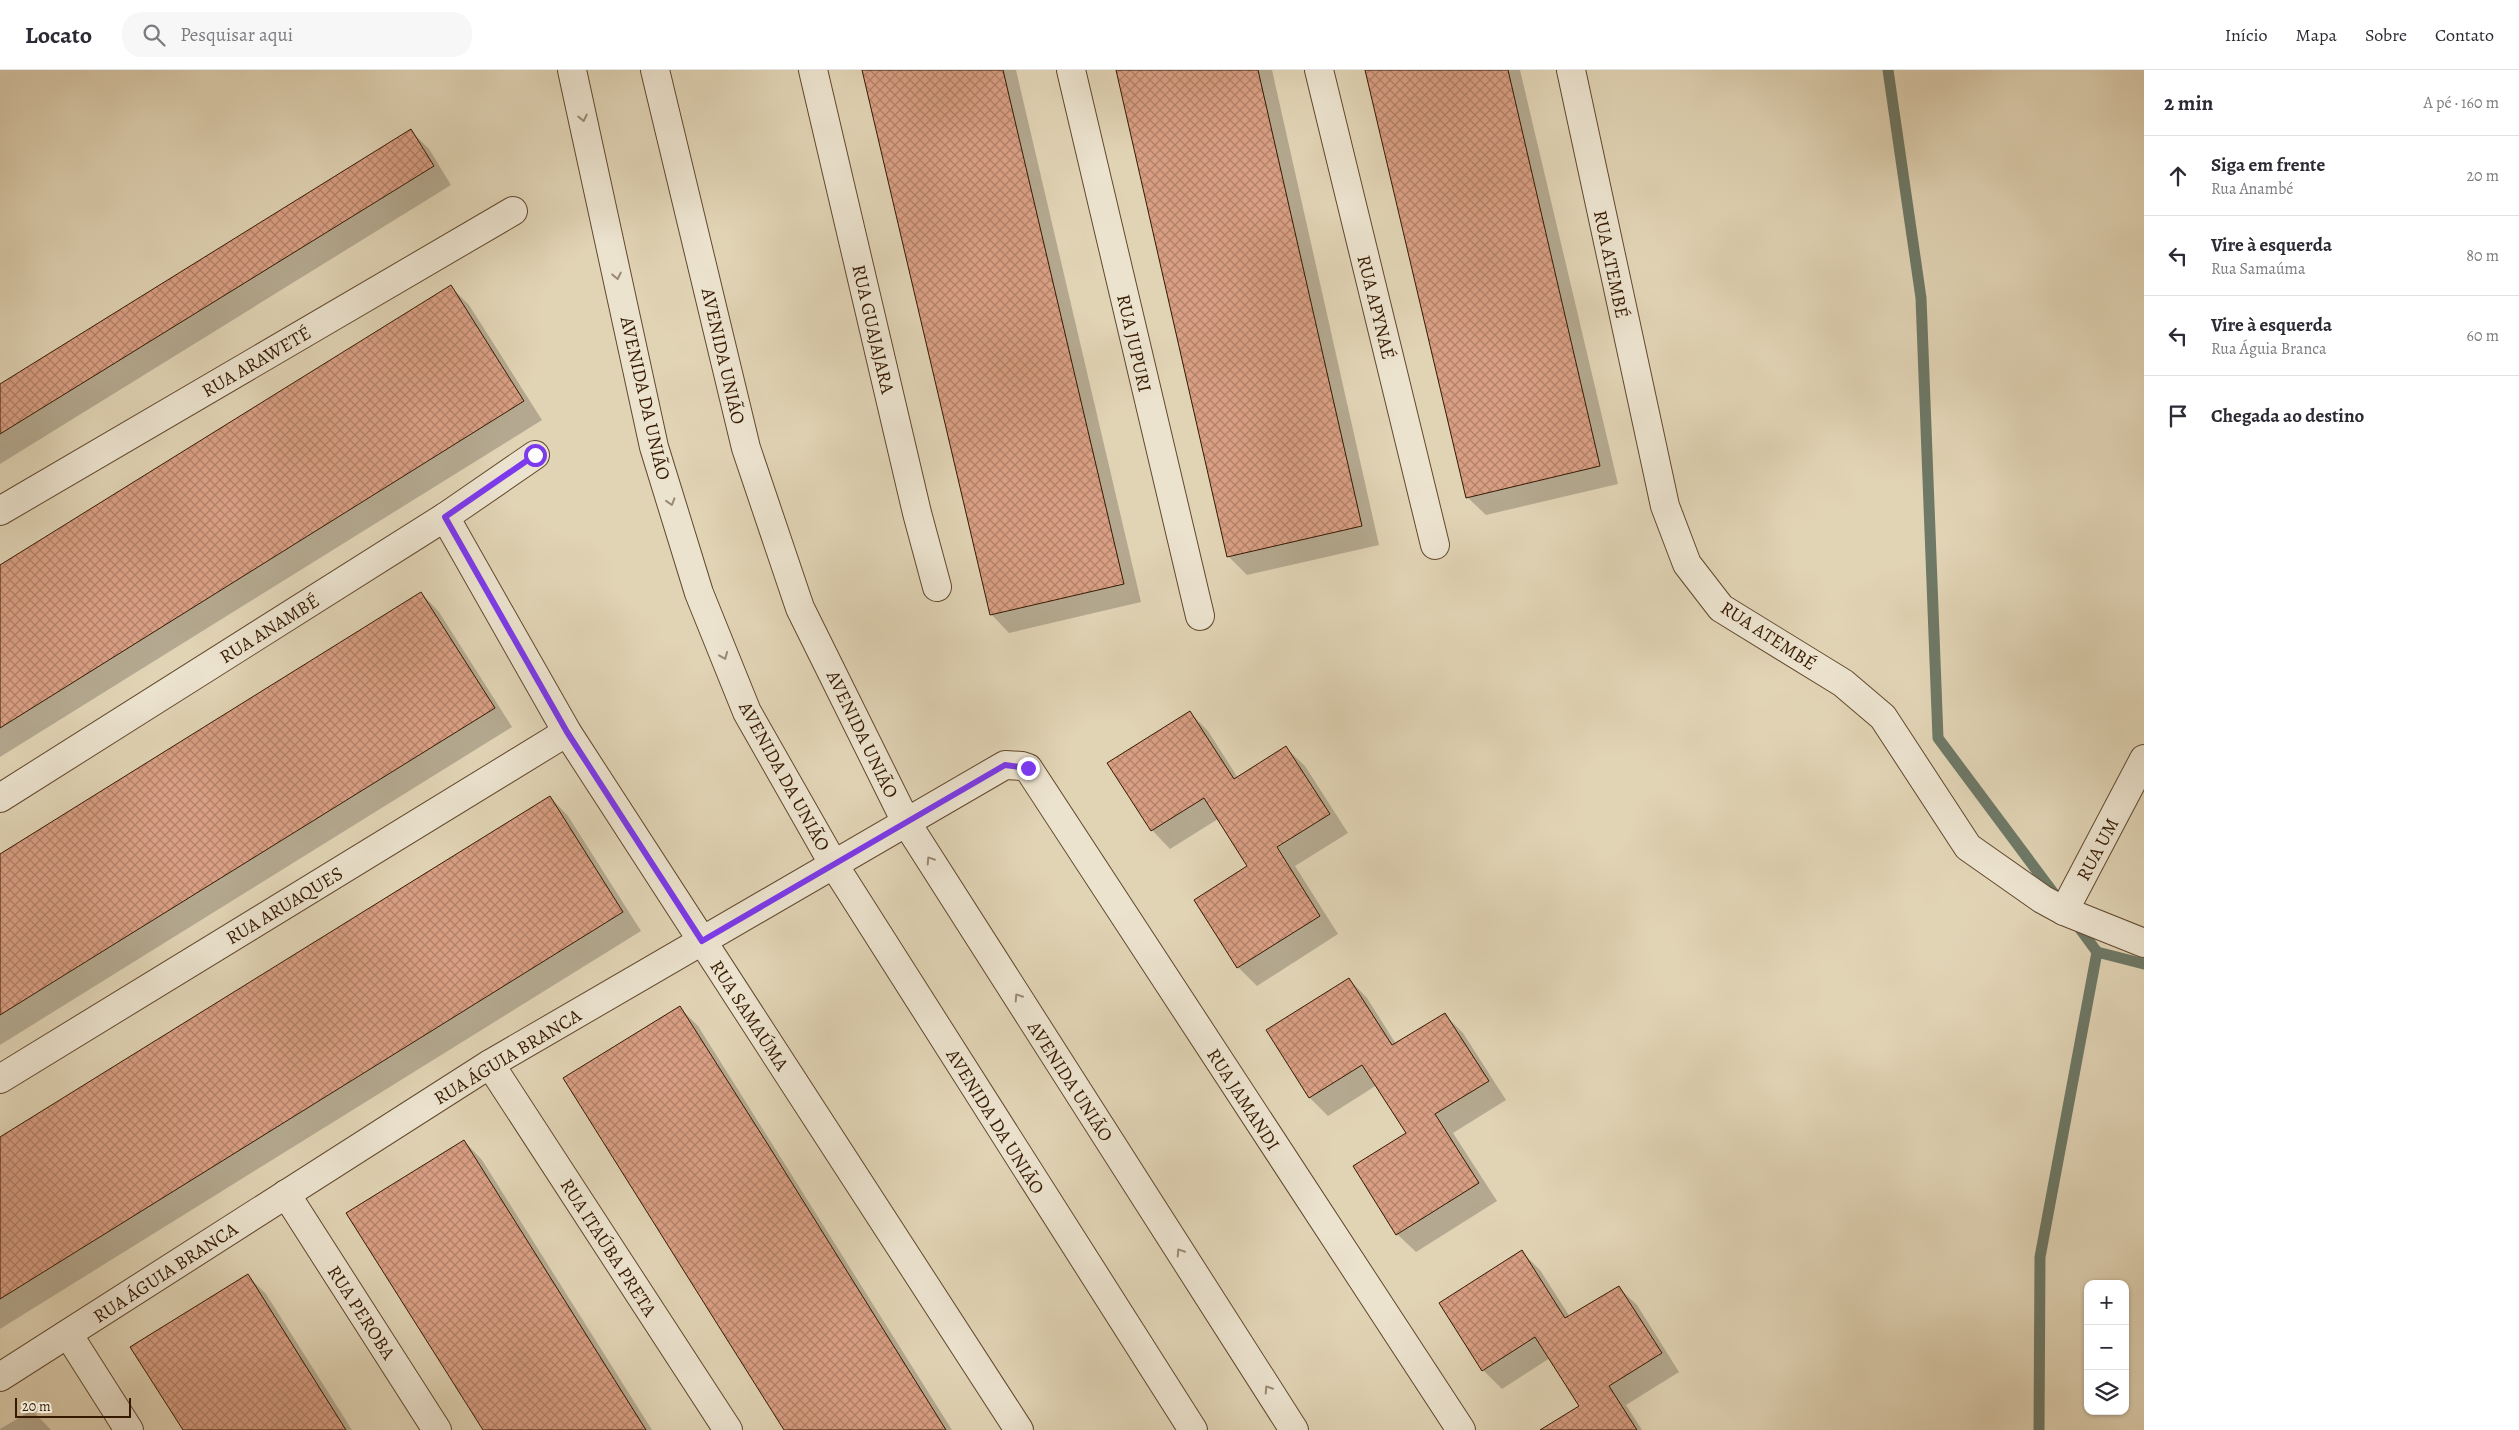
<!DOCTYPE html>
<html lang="pt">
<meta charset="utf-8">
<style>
:root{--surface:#fff;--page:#f7f7f7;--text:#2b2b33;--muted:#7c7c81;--line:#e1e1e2}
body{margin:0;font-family:Alegreya,serif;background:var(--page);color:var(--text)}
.controls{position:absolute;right:15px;bottom:15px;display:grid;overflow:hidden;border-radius:10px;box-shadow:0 1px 4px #0004}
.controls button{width:45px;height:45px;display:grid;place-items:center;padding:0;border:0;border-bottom:1px solid var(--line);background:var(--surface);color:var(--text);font:25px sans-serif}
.scale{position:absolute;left:15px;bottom:12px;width:116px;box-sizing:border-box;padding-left:5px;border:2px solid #361a00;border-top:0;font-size:14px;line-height:18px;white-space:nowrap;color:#361a00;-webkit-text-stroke:4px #ece3cf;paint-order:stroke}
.stop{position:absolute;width:15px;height:15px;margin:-11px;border:4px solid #7c3aed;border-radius:50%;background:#fff}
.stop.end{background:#7c3aed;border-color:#fff;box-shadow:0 1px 5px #0008}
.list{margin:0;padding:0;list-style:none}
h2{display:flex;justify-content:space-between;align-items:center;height:65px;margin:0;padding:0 20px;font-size:21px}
h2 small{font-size:16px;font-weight:400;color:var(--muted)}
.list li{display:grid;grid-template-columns:32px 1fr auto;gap:15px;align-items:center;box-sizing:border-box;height:80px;padding:0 20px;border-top:1px solid var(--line)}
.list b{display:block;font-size:19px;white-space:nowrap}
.list p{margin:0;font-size:16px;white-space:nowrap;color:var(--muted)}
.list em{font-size:16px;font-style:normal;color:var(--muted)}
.icon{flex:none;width:28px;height:28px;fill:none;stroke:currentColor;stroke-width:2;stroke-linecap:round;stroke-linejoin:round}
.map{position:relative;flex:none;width:2144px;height:1360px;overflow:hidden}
header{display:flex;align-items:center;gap:30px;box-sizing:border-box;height:70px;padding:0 25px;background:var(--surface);border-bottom:1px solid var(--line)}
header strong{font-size:24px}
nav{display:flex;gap:28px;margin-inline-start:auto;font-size:18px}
.search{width:350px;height:45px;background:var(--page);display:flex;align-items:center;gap:12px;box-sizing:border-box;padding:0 18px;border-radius:20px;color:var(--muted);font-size:19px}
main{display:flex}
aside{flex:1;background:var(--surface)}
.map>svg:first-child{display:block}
.shadow{fill:#0003}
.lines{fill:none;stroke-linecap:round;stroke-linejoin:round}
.stream{stroke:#6e7967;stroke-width:11}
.building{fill:url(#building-cross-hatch);stroke:#361a00}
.minor-casing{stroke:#61482d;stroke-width:30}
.minor{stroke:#ece3cf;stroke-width:28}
.oneway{stroke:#9a8972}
.route{stroke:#7c3aed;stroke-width:6}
.labels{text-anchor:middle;stroke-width:5;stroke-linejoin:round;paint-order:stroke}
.street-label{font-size:19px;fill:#361a00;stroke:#ece3cf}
</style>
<header>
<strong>Locato</strong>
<div class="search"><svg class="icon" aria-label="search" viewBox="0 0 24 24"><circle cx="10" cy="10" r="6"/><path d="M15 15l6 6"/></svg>Pesquisar aqui</div>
<nav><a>Início</a><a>Mapa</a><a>Sobre</a><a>Contato</a></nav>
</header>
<main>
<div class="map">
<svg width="2144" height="1360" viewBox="0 0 2144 1360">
<defs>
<pattern id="building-cross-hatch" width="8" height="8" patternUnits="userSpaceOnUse" patternTransform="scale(1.25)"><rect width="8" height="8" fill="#d99f84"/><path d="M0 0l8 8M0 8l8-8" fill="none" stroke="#b1816a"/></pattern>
</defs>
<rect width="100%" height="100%" fill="#e1d4b5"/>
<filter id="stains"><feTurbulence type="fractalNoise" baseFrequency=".004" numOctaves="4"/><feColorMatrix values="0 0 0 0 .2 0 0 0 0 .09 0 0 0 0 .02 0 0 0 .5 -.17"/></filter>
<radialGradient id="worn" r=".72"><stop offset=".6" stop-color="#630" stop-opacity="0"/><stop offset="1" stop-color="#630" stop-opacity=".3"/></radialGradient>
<g class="shadow">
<path d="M862,0H1016L1141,532L1009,563L991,544Z"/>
<path d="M1118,0H1272L1379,475L1247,505L1228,486Z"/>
<path d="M1367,0H1520L1618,414L1486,445L1467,427Z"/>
<path d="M411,61L429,79L451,115L0,394V316Z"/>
<path d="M451,217L469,235L542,350L0,687V497Z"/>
<path d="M421,523L439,542L512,657L0,975V784Z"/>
<path d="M1190,643L1208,661L1238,708L1286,678L1305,696L1348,763L1295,796L1338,864L1257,916L1238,897L1196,830L1249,797L1218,749L1170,779L1152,760Z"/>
<path d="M550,727L568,746L641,861L0,1259V1069Z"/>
<path d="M1349,909L1367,928L1396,974L1445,945L1463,963L1506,1030L1453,1063L1497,1131L1416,1182L1397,1164L1407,1063L1377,1015L1328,1046L1310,1028L1268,960Z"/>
<path d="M680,938L698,956L952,1360H786Z"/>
<path d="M464,1071L482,1090L652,1360H485Z"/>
<path d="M1522,1182L1540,1200L1570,1247L1618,1217L1637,1235L1679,1302L1626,1335L1642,1360H1542L1581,1336L1550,1288L1502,1319L1483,1300L1441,1233Z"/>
<path d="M248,1206L266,1224L352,1360H184Z"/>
<path d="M32,1340L51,1360H0V1359Z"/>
</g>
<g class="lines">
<g class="stream">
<path d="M1888,0L1921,228L1938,668L2058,829"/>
<path d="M2097,882L2144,894"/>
<path d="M2039,1360L2040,1187L2097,882L2075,852"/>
</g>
</g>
<g class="building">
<path d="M862,0H1003L1124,514L990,545Z"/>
<path d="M1116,0H1258L1362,456L1227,487Z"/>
<path d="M1365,0H1508L1600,396L1466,428Z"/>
<path d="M411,59L434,96L0,364V314Z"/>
<path d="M451,215L524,331L0,658V495Z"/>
<path d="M421,522L495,638L0,945V784Z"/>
<path d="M1190,641L1234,709L1286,676L1330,744L1277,777L1320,846L1237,898L1194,830L1247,796L1204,728L1151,761L1107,693Z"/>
<path d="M550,726L623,842L0,1229V1067Z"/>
<path d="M1349,908L1392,975L1445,943L1489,1011L1435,1044L1479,1113L1396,1165L1353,1096L1406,1063L1362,995L1309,1028L1266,960Z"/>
<path d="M680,936L772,1081L946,1360H784L716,1252L563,1008Z"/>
<path d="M464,1070L513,1148L646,1360H483L346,1143Z"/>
<path d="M1522,1180L1565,1248L1619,1216L1662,1283L1609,1316L1637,1360H1540L1579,1336L1535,1267L1482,1301L1439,1233Z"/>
<path d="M248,1204L346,1360H183L130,1277Z"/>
</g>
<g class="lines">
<g class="minor-casing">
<g id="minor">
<path d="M572,0L654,377L699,523L747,642L834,795L1193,1360"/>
<path d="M655,0L746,378L800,538L906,752L1294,1360"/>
<path d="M813,0L917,443L937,517"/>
<path d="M1071,0L1200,546"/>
<path d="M1319,0L1435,475"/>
<path d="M1571,0L1665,436L1687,494L1721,538L1843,613L1883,647L1968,777L2042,829L2064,841L2144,873"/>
<path d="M0,441L513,141"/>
<path d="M445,447L567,662L1019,1360"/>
<path d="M0,728L445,447L535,385"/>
<path d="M2064,841L2144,689"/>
<path d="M490,994L728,1360"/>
<path d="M0,1009L567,662"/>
<path d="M286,1124L437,1360"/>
<path d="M68,1264L129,1360"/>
<path d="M0,1307L490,994L1005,695L1022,696L1028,698L1461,1360"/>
</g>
</g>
<use href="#minor" class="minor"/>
</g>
<defs><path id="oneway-chevron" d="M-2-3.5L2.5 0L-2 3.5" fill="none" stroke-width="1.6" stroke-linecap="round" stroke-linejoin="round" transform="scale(1.25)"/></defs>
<g class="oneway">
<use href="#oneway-chevron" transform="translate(583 48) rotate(78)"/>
<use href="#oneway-chevron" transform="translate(617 206) rotate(78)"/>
<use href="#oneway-chevron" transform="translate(671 432) rotate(73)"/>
<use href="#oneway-chevron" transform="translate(724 586) rotate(68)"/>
<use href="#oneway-chevron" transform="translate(930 790) rotate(-123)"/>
<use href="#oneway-chevron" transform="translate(1018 927) rotate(-123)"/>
<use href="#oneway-chevron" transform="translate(1180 1182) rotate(-123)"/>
<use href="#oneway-chevron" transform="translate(1268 1319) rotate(-123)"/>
</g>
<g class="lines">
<path class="route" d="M535,385L445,447L567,662L702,871L1005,695L1028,698"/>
</g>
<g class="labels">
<g class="street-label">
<text transform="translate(1612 194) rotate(78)" y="7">RUA ATEMBÉ</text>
<text transform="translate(1377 237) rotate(76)" y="7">RUA APYNAÉ</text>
<text transform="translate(874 259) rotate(77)" y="7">RUA GUAJAJARA</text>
<text transform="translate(1135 273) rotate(77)" y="7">RUA JUPURI</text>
<text transform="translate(724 286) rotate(77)" y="7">AVENIDA UNIÃO</text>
<text transform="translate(256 291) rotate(-30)" y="7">RUA ARAWETÉ</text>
<text transform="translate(646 328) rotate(77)" y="7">AVENIDA DA UNIÃO</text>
<text transform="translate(269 558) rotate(-32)" y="7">RUA ANAMBÉ</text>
<text transform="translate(1769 565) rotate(33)" y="7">RUA ATEMBÉ</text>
<text transform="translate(863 664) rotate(64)" y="7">AVENIDA UNIÃO</text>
<text transform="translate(785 706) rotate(61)" y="7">AVENIDA DA UNIÃO</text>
<text transform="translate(2097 779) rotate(-62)" y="7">RUA UM</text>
<text transform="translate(284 835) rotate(-31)" y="7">RUA ARUAQUES</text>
<text transform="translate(750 945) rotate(57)" y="7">RUA SAMAÚMA</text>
<text transform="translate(507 986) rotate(-31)" y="7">RUA ÁGUIA BRANCA</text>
<text transform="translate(1071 1011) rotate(57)" y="7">AVENIDA UNIÃO</text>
<text transform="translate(1244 1029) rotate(57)" y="7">RUA JAMANDI</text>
<text transform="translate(996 1051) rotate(58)" y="7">AVENIDA DA UNIÃO</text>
<text transform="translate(609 1177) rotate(57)" y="7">RUA ITAÚBA PRETA</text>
<text transform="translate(165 1202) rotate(-33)" y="7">RUA ÁGUIA BRANCA</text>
<text transform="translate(362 1242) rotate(57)" y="7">RUA PEROBA</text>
</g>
</g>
<rect width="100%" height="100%" filter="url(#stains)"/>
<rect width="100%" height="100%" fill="url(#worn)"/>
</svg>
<div class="controls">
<button>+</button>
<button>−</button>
<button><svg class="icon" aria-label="layers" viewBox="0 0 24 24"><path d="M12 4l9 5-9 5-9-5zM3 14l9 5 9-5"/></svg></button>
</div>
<div class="scale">20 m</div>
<div class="stop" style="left:535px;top:385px"></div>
<div class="stop end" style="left:1028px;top:698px"></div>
</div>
<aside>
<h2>2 min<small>A pé · 160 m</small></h2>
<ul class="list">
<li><svg class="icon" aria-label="ahead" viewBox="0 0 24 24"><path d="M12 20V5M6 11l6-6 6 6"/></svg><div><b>Siga em frente</b><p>Rua Anambé</p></div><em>20 m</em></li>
<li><svg class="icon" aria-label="left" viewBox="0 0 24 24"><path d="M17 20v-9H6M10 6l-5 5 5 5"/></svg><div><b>Vire à esquerda</b><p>Rua Samaúma</p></div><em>80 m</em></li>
<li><svg class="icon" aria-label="left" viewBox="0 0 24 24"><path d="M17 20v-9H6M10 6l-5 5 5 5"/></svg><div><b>Vire à esquerda</b><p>Rua Águia Branca</p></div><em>60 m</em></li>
<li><svg class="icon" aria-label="arrive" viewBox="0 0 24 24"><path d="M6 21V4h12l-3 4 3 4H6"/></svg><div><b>Chegada ao destino</b></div></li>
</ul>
</aside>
</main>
